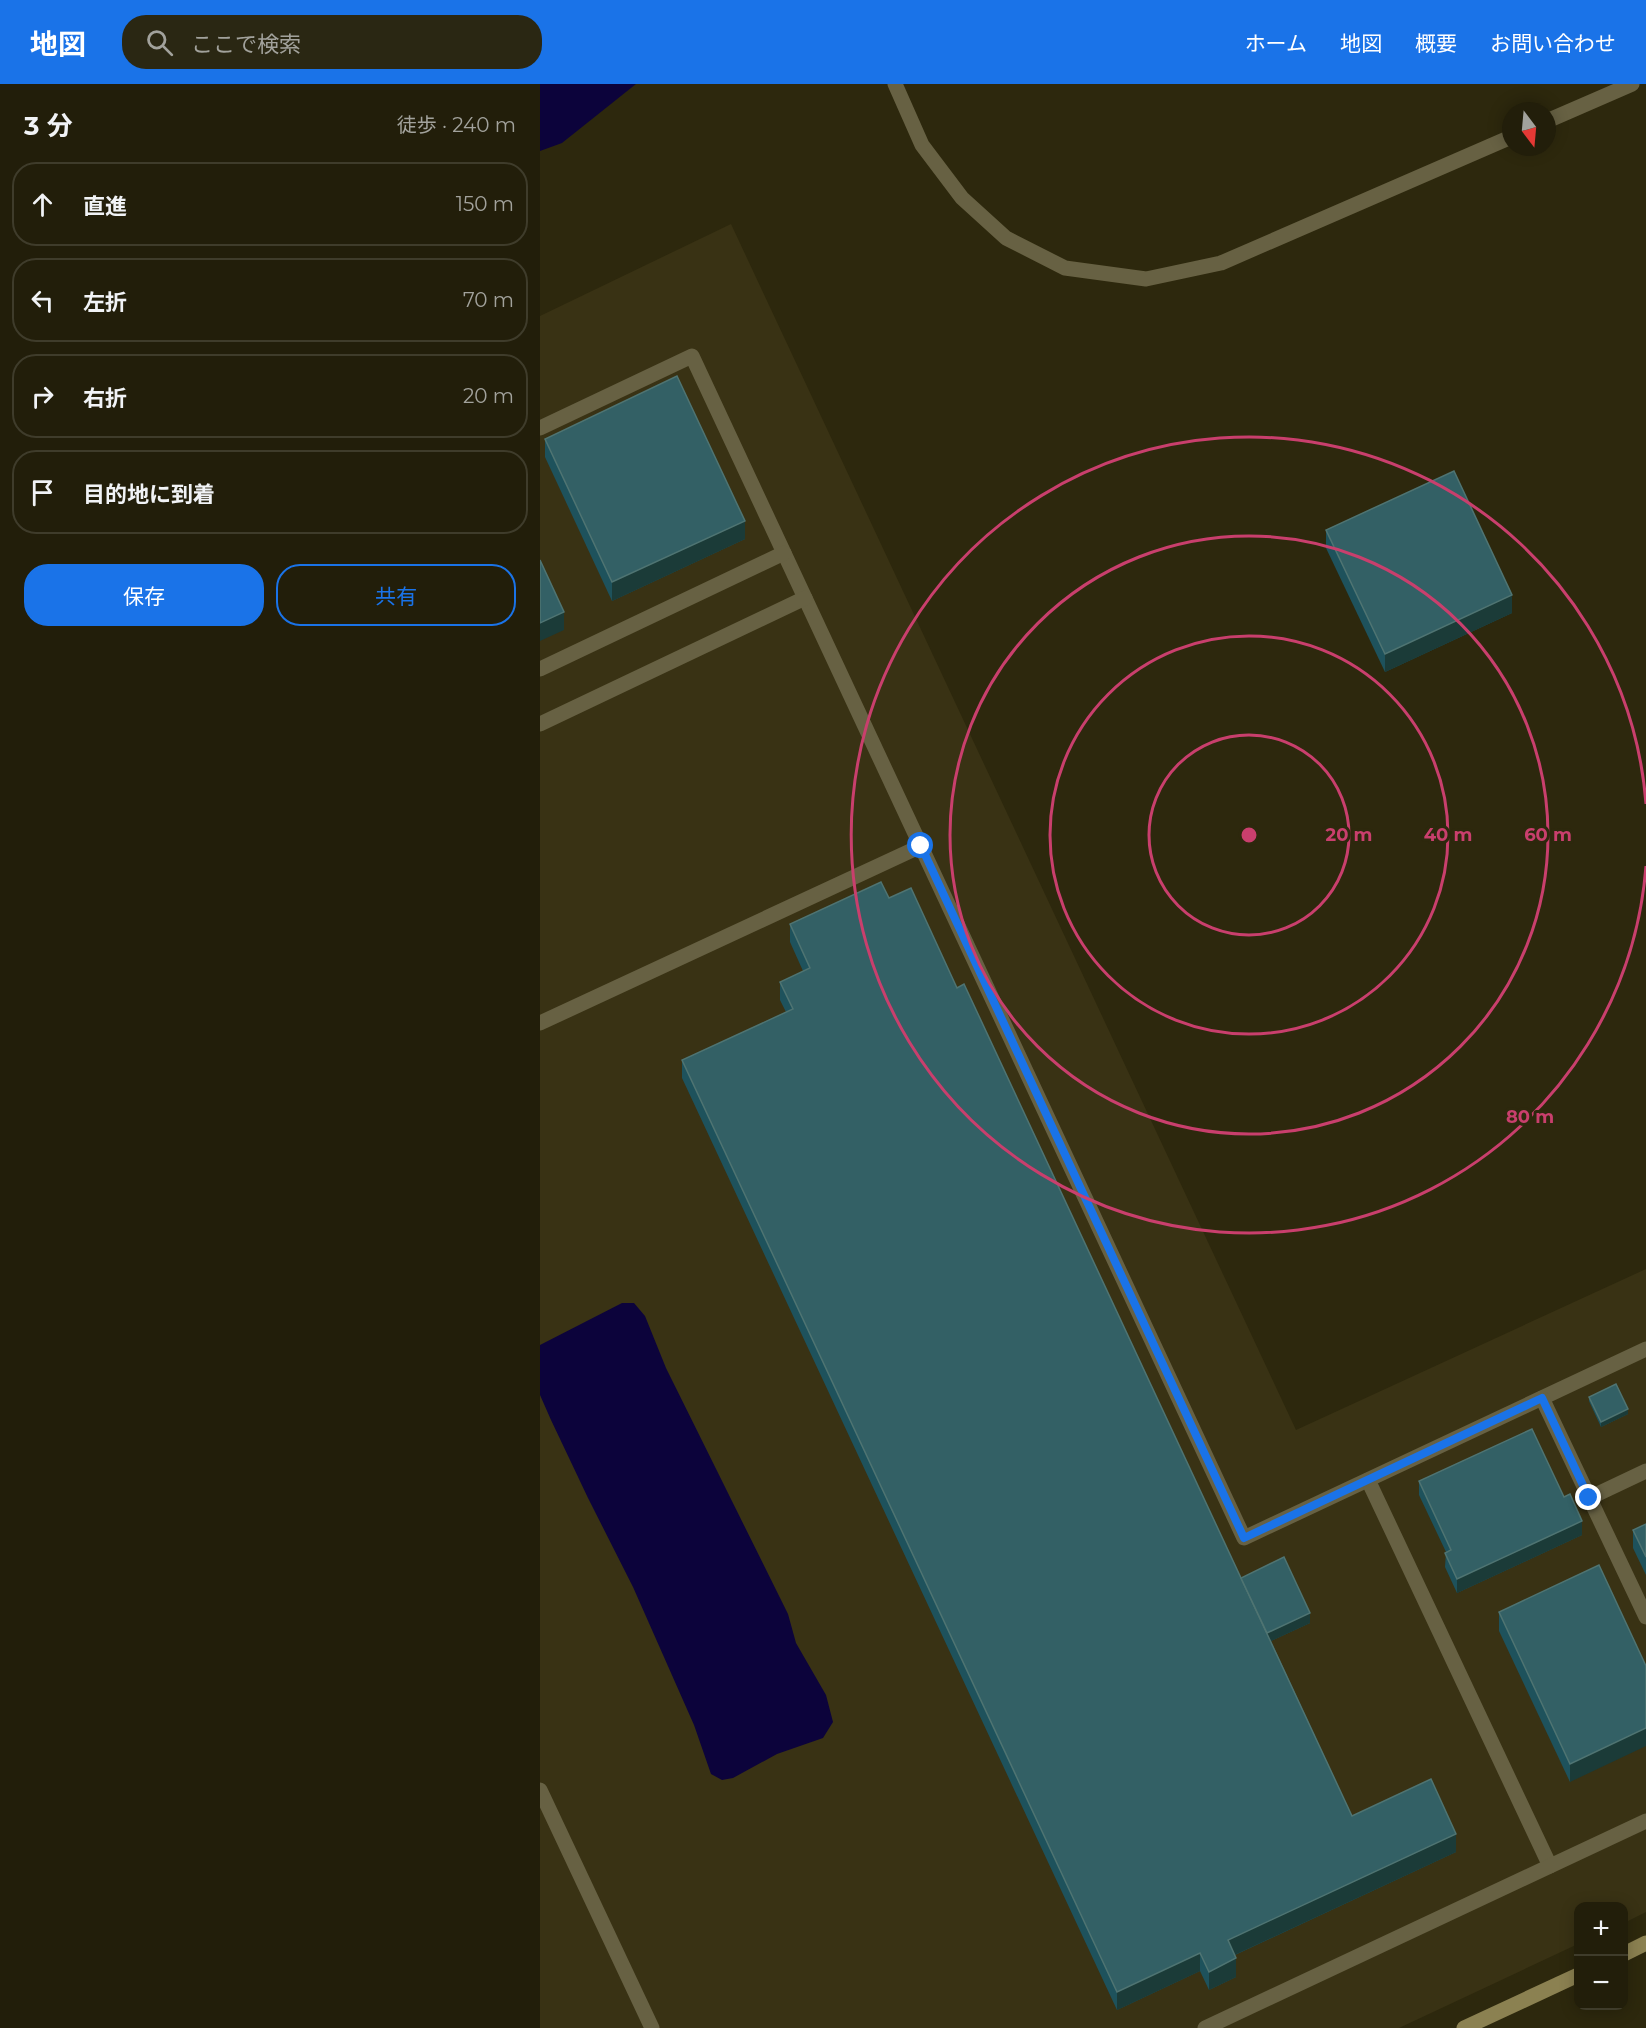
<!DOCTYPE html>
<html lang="ja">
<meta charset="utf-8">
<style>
:root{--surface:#221e0a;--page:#2a2713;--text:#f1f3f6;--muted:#a2a29c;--line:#3f3c2b;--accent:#1a73e8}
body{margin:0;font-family:Montserrat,"Noto Sans JP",sans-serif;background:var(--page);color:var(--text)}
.controls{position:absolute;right:18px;bottom:18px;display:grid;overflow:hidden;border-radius:12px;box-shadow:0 3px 15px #0003}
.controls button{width:54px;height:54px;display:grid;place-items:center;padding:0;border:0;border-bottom:2px solid var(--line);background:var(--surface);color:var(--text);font:30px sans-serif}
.compass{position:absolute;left:962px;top:18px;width:54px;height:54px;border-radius:50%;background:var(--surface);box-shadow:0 3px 15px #0003;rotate:164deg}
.stop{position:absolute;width:18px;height:18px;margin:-14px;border:4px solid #1a73e8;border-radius:50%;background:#fff}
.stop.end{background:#1a73e8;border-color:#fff;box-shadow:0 2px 6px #0008}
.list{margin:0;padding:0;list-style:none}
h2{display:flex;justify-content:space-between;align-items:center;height:78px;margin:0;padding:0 24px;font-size:26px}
h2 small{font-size:20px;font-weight:400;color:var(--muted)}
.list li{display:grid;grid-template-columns:39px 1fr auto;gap:18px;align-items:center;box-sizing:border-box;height:84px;margin:0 12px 12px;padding:0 12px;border:2px solid var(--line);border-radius:24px}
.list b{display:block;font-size:22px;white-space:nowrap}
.list em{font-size:20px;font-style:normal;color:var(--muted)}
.actions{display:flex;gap:12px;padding:18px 24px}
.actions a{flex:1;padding:14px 0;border:2px solid var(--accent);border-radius:24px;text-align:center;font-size:21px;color:var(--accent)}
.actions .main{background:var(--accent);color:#fff}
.icon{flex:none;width:33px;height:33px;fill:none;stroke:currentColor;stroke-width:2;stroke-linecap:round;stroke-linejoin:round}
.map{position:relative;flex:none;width:1106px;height:1944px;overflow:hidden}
header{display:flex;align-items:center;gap:36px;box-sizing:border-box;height:84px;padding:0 30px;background:var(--accent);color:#fff}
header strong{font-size:28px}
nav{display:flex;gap:33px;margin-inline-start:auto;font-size:21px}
.search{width:420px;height:54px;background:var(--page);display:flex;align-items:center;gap:15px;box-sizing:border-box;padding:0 21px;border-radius:24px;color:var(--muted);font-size:22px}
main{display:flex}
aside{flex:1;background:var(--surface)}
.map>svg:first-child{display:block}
.built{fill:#393214}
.water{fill:#0c033b}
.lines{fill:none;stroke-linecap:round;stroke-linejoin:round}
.lane{stroke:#676143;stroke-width:15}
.secondary{stroke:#8b8151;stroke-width:15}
.wall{fill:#1e525c}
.shaded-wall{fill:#1b3b38}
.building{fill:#336065;stroke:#4f7472;stroke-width:1.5}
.route{stroke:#1a73e8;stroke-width:8}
.ring{fill:none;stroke:#c93f6d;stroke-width:3}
.centre{fill:#c93f6d;stroke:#2d280d;stroke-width:3}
.ring-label{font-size:18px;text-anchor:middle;font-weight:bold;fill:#c93f6d;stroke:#2d280d;stroke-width:6;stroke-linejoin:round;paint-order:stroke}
</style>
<header>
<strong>地図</strong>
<div class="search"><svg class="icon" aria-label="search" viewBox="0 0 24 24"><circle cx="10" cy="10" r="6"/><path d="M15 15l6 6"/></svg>ここで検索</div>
<nav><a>ホーム</a><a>地図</a><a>概要</a><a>お問い合わせ</a></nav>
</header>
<main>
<aside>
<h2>3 分<small>徒歩 · 240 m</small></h2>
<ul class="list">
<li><svg class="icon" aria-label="ahead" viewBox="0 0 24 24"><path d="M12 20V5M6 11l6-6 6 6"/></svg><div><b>直進</b></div><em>150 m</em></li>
<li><svg class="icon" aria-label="left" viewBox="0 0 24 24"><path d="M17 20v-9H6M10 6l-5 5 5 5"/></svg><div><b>左折</b></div><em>70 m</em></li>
<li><svg class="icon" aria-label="right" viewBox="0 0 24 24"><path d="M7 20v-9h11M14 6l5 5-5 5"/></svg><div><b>右折</b></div><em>20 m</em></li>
<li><svg class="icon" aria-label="arrive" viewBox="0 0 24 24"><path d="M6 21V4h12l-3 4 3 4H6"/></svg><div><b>目的地に到着</b></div></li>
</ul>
<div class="actions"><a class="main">保存</a><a>共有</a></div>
</aside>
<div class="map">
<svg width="1106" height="1944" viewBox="0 0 1106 1944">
<rect width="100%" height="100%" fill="#2d280d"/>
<path class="built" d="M191,140L756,1346L1106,1185V1828L1084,1839V1822H1038V1860L859,1944H0V232Z"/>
<g class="water">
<path d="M0,0H96L22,59L0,67Z"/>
<path d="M82,1219H94L105,1232L126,1284L248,1530L256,1559L286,1611L293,1638L283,1654L237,1670L193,1694L182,1696L171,1690L154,1641L93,1503L48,1414L11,1336L0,1311V1261Z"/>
</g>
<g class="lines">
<g class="lane">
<path d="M355,0L382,61L422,114L466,154L525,184L606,195L681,179L971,53"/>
<path d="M1007,37L1092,0"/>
<path d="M0,344L152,272L704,1454L1106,1265"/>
<path d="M0,585L244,469"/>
<path d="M0,640L265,514"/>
<path d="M0,939L381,762"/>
<path d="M1002,1314L1106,1533"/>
<path d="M828,1396L1010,1782"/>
<path d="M1049,1414L1106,1387"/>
<path d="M0,1706L112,1944"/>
<path d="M665,1944L1106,1737"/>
</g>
<g class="secondary">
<path d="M1084,1870L1106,1859"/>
<path d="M924,1944L1038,1891"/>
</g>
</g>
<g class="wall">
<path d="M5,355L205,455L72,517L5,373Z"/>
<path d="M786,446L972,529L845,588L786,464Z"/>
<path d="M349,814L417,904L701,1494L770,1539L731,1557L812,1732L916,1768L695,1871L696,1893L669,1906L660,1887L577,1926L142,994V976L246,928L240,916V898L263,887L250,858V840Z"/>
<path d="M1049,1313L1088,1330L1061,1343L1049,1317Z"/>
<path d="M879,1397L1024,1413L1042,1451L917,1509L905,1483L906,1468L879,1411Z"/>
<path d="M1106,1440V1491L1093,1464V1446Z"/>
<path d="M959,1528L1106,1582L1030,1698L959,1547Z"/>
</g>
<g class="shaded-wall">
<path d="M205,437V455L72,517V498Z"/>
<path d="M972,511V529L845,588V570Z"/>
<path d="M24,528V546L0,557V539Z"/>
<path d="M1088,1325V1330L1061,1343V1338Z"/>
<path d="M1042,1437V1451L917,1509V1495Z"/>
<path d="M770,1529V1539L727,1559V1549Z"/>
<path d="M1106,1644V1662L1030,1698V1680Z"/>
<path d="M916,1750V1768L688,1874V1856Z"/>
<path d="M660,1869V1887L577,1926V1908Z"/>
<path d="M696,1874V1893L669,1906V1888Z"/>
</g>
<g class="building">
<path d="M137,292L205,437L72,498L5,355Z"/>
<path d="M914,387L972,511L845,570L786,446Z"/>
<path d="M0,476L24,528L0,539Z"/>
<path d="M341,798L349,814L371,804L417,904L424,900L812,1732L891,1695L916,1750L688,1856L696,1874L669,1888L660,1869L577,1908L142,976L253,925L240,898L270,884L250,840Z"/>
<path d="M1076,1300L1088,1325L1061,1338L1049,1313Z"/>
<path d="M992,1345L1024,1413L1030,1410L1042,1437L917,1495L905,1469L911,1466L879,1397Z"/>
<path d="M1106,1440V1473L1093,1446Z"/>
<path d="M744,1473L770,1529L727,1549L701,1494Z"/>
<path d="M1059,1481L1106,1582V1644L1030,1680L959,1528Z"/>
</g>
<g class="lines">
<path class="route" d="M381,762L704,1454L1002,1314L1049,1414"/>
</g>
<g class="ring">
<circle cx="709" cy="751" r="100"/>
<circle cx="709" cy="751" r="199"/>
<circle cx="709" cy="751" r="299"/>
<path d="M1106 782A398 398 0 1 1 1106 720"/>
</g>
<circle cx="709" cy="751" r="9" class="centre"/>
<g class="ring-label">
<text x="809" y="757">20 m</text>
<text x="908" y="757">40 m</text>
<text x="1008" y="757">60 m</text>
<text x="990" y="1039">80 m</text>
</g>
</svg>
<div class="controls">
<button>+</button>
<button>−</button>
</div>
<svg class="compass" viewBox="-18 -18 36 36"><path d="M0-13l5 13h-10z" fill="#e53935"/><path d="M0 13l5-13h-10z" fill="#a2a29c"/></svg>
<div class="stop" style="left:381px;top:762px"></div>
<div class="stop end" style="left:1049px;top:1414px"></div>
</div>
</main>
